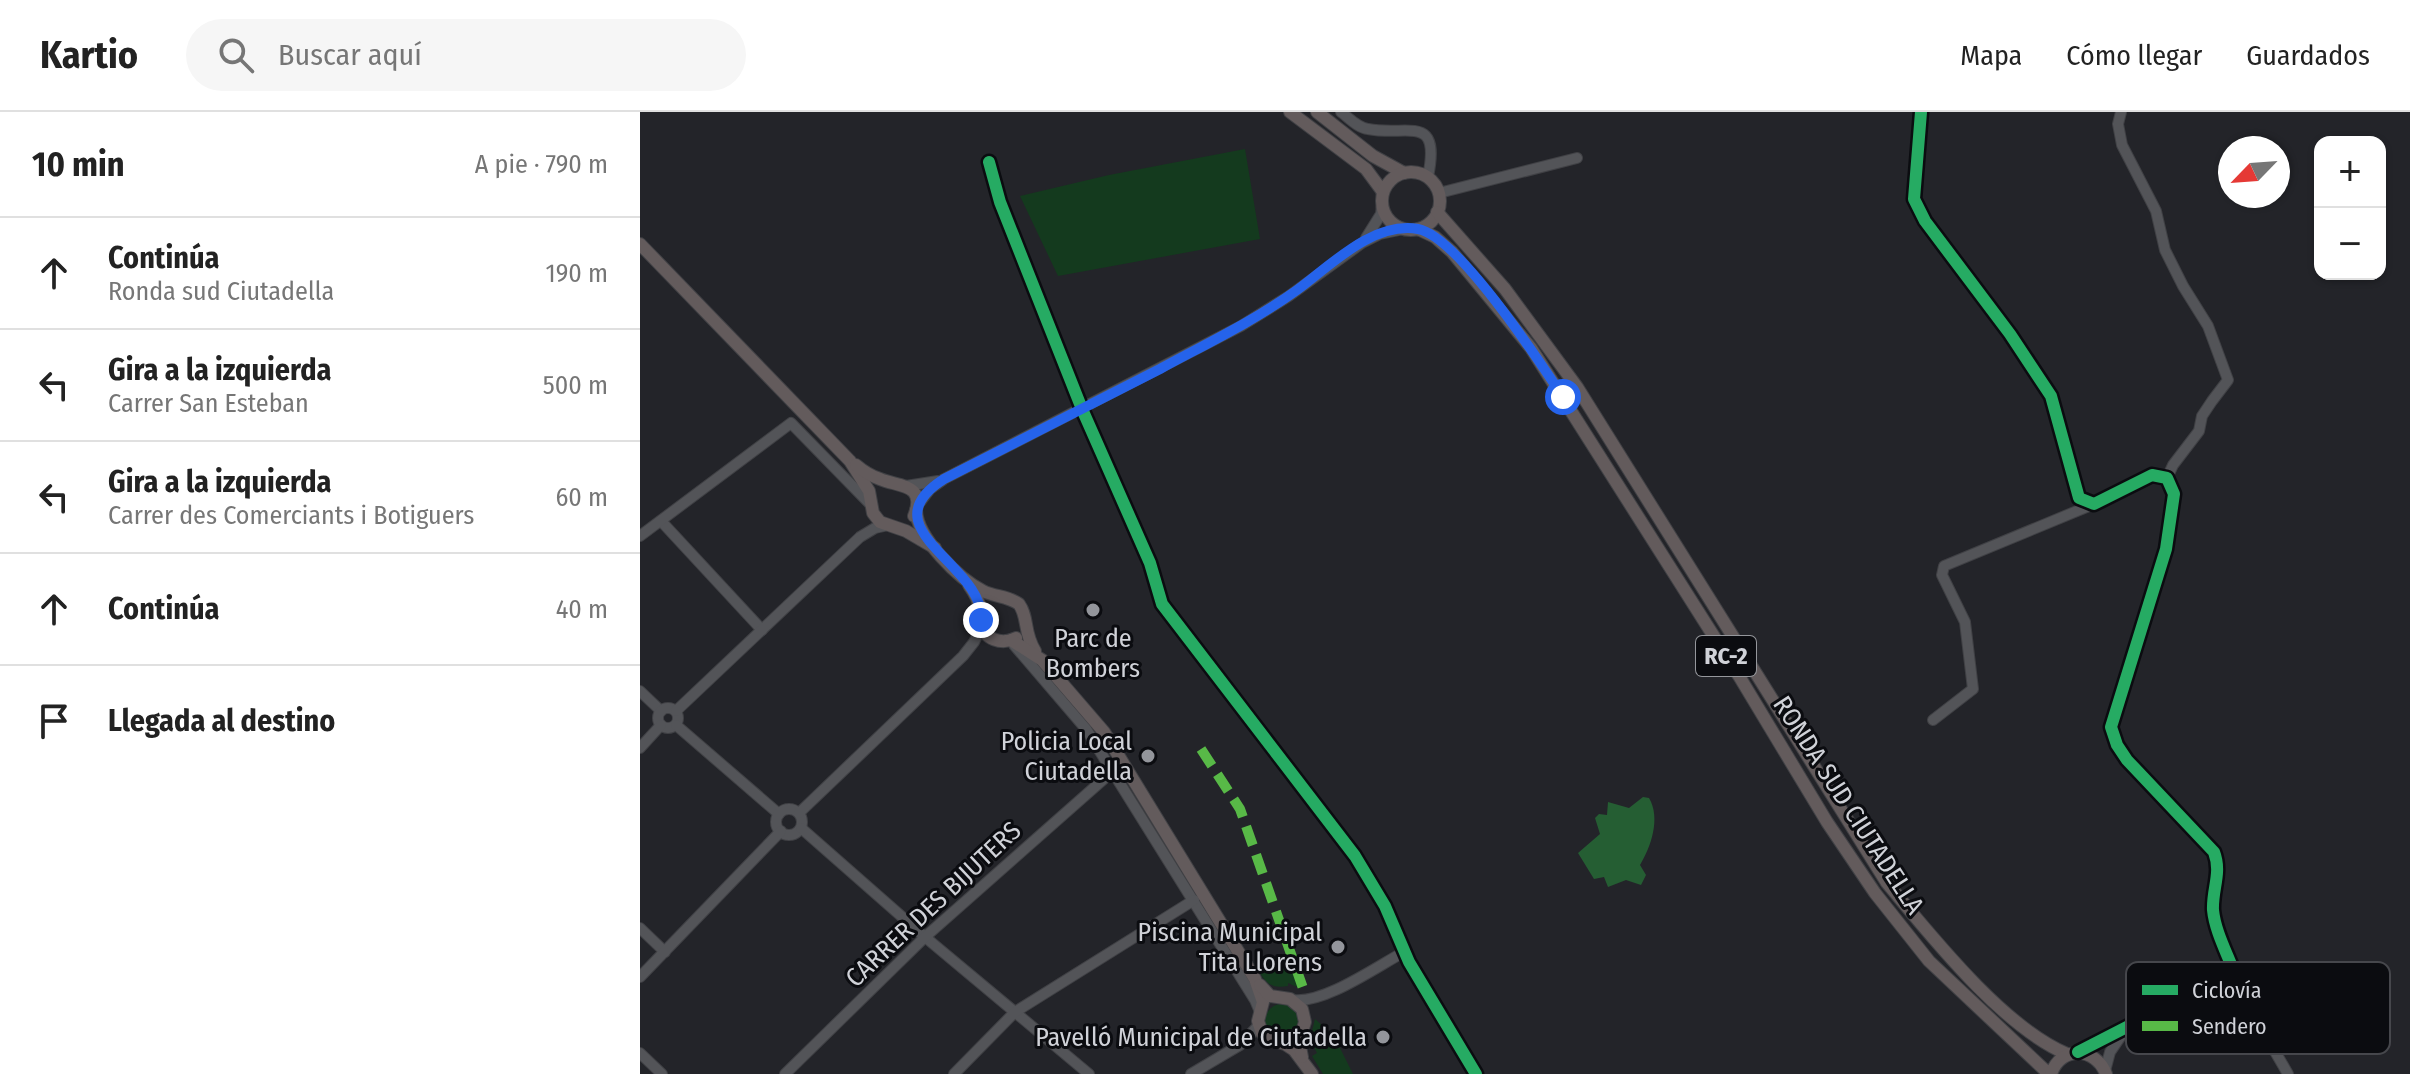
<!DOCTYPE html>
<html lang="es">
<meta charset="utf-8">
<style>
:root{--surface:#fff;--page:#f6f6f6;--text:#222;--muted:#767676;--line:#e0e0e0}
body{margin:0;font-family:"Fira Sans Condensed",sans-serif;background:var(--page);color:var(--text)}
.controls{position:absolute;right:24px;top:24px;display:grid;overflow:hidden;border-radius:16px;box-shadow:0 2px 6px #0004}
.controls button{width:72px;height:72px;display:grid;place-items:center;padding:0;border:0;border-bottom:2px solid var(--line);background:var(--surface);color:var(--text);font:40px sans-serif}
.compass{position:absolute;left:1578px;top:24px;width:72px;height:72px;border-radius:50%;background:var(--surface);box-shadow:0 2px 6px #0004;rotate:245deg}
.stop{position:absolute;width:24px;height:24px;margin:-18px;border:6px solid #2563eb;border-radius:50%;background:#fff}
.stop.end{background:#2563eb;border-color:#fff;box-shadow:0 2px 8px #0008}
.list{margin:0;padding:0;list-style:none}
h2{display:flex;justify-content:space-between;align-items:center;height:104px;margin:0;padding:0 32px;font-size:34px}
h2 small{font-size:26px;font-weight:400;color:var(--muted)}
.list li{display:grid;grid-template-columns:52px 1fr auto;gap:24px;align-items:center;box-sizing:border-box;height:112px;padding:0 32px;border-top:2px solid var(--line)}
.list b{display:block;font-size:30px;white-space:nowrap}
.list p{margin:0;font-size:26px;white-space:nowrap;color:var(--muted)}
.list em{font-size:26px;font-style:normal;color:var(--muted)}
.icon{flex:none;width:44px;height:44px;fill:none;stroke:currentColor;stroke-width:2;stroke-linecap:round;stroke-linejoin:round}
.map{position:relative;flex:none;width:1770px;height:962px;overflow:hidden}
header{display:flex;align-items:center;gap:48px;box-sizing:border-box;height:112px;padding:0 40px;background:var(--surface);border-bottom:2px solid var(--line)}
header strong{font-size:38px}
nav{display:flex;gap:44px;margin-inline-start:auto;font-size:28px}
.search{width:560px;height:72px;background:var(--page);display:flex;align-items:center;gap:20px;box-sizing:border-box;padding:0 28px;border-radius:44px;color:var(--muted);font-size:30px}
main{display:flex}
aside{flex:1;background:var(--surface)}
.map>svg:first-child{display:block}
.green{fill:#143a1e}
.forest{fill:#255e33}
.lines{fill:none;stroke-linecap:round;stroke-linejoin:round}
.minor-casing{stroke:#404145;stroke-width:12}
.major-casing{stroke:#404145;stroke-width:14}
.minor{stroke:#535458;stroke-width:10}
.major{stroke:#635b5c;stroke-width:12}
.quiet{stroke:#58b947;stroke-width:10;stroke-dasharray:20 10;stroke-linecap:butt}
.cycleway-casing{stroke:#0b0c10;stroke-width:17}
.cycleway{stroke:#26ab63;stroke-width:12}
.route{stroke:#2563eb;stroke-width:10}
.poi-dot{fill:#93959b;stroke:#0b0c10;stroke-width:3}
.labels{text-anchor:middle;stroke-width:6;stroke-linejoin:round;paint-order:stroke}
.shield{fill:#0b0c10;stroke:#95979c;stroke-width:2}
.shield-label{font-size:24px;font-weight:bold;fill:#d0d2d8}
.poi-label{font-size:26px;fill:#d0d2d8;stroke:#0b0c10;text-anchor:end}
.street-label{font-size:26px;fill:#d0d2d8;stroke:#0b0c10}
.key{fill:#0b0c10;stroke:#46474c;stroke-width:2}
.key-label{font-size:22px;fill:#d0d2d8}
</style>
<header>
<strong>Kartio</strong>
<div class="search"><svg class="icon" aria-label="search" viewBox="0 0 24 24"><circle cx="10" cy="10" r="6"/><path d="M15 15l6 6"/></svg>Buscar aquí</div>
<nav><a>Mapa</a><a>Cómo llegar</a><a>Guardados</a></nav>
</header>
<main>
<aside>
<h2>10 min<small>A pie · 790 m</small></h2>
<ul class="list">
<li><svg class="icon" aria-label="ahead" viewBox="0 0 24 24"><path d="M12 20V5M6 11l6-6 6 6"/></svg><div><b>Continúa</b><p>Ronda sud Ciutadella</p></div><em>190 m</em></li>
<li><svg class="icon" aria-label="left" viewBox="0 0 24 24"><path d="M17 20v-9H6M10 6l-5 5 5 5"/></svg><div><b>Gira a la izquierda</b><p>Carrer San Esteban</p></div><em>500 m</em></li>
<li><svg class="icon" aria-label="left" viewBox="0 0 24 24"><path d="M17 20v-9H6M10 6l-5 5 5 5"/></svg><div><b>Gira a la izquierda</b><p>Carrer des Comerciants i Botiguers</p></div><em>60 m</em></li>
<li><svg class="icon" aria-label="ahead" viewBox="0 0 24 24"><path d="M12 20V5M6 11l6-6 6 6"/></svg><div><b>Continúa</b></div><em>40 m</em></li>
<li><svg class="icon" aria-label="arrive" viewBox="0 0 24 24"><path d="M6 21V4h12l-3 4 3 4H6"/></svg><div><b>Llegada al destino</b></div></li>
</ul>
</aside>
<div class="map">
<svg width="1770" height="962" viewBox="0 0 1770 962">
<rect width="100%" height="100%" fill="#232429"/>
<g class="green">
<path d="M605,37L620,127L418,164L380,84L469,63Z"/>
<path d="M647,841L661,877L648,871V874C631,877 626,871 618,858Z"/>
<circle cx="642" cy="909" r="17"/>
<path d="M675,907L694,924L713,962H683L672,944L677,941L670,927Z"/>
</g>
<path class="forest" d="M1003,685L1009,686C1021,706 1011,735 1000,753L1006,763L1001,773L986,768L968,775L964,765L954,767L938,741L960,722L955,706L959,702L967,703L968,690L989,696Z"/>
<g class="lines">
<g class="minor-casing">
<g id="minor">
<path d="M701,0C709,6 718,16 728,17C768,25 801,0 788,65"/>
<path d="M1281,0L1274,87L1285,109L1370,222L1411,284L1439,386L1454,392L1512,363L1527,366L1534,382L1526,437L1471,615L1477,633L1487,648L1574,740C1582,761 1572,777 1573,798C1575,819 1587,841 1594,860L1438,940"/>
<path d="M1481,0L1478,12L1482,33L1516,99L1525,138L1543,174L1568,214L1588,268L1572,289L1562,304L1559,319L1533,353L1527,366"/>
<path d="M349,50L360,90L442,297L510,451L522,492L715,744L745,794L769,850L836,962"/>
<path d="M799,81L937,46"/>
<path d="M726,126L741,102L742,93"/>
<path d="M266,374L298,369"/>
<path d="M277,394L290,377L304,367L601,214L649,184L722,131L740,122L764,117"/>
<path d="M21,409L122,518"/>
<path d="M0,424L151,311L231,393"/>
<path d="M374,533L446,617L615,888L620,900"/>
<path d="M0,579L21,599"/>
<circle cx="28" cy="606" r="10"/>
<path d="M36,599L220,425L235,416L244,414"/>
<path d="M1293,608L1333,577L1325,510L1302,463L1304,454L1454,392"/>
<path d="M36,613L139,702"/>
<path d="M0,636L21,613"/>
<circle cx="149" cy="710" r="13"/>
<path d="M159,701L323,544L334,530L342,514"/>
<path d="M161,716L285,825L449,962"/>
<path d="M0,816L25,840"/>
<path d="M1594,860L1611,898L1648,962"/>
<path d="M0,865L141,719"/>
<path d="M653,888C684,892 736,855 764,840"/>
<path d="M0,941L22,962"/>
<path d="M1465,959L1470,940L1485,918"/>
<path d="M145,962L285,825L474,658"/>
<path d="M314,962L375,900L554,788"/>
<path d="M551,962L600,933L619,913"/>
</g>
</g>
<g class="major-casing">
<g id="major">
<path d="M650,0L726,57L743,80"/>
<path d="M677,0L733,44L764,61"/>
<circle cx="771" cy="89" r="29"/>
<path d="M797,100L865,177L937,275L1247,771C1292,825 1363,915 1427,942"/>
<path d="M778,117L795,125L812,140L891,236L1099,564L1187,710L1235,781L1289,849L1409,962"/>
<path d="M0,132L210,349L229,379L233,401L240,410L266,419L295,436"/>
<path d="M216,353C223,359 231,364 240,367C258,375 287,371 274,404"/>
<path d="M276,398C277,426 319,467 343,479C355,485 368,484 379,492C389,506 383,520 395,539"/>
<path d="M329,473C334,480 339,488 340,497C341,501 340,505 341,510C343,528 362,533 376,526"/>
<path d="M371,528L402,548L464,620L615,867L623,890L618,909L622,921L628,927L645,932L654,938L672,962"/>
<path d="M620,873L630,884L650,887L662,897L665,910L659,929L662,945"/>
<path d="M1411,962C1421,933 1456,935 1466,962"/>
</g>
</g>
<use href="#minor" class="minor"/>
<use href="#major" class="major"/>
<path class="quiet" d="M561,637L600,697L664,879"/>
<g class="cycleway-casing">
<g id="cycleway">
<path d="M1281,0L1274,87L1285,109L1370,222L1411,284L1439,386L1454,392L1512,363L1527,366L1534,382L1526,437L1471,615L1477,633L1487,648L1574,740C1582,761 1572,777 1573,798C1575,819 1587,841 1594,860L1438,940"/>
<path d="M349,50L360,90L442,297L510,451L522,492L715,744L745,794L769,850L836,962"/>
</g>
</g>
<use href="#cycleway" class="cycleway"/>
</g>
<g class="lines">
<path class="route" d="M341,508C346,453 225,417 304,367C376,331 448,294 520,257C566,232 614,209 657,178C690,154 733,109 778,117C817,124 900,250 923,285"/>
</g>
<g class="poi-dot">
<circle cx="453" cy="498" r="8"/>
<circle cx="508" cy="644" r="8"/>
<circle cx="698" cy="835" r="8"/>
<circle cx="743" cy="925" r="8"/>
</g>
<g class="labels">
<rect class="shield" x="1056" y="524" width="60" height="40" rx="6"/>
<g class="shield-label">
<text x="1086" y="552">RC-2</text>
</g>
<g class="poi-label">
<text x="453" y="535" text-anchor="middle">Parc de<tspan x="453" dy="30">Bombers</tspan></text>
<text x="492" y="638">Policia Local<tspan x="492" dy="30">Ciutadella</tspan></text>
<text x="682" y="829">Piscina Municipal<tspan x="682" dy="30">Tita Llorens</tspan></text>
<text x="727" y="934">Pavelló Municipal de Ciutadella</text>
</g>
<g class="street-label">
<text transform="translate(1209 693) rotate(57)" y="9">RONDA SUD CIUTADELLA</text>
<text transform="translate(293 792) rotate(-43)" y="9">CARRER DES BIJUTERS</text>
</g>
</g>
<rect x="1486" y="850" width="264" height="92" rx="12" class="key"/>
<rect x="1502" y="873" width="36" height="10" fill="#26ab63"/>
<rect x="1502" y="909" width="36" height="10" fill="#58b947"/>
<g class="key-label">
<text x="1552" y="886">Ciclovía</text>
<text x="1552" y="922">Sendero</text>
</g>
</svg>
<div class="controls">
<button>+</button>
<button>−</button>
</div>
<svg class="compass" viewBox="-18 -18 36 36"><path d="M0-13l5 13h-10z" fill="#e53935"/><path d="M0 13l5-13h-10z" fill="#767676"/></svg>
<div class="stop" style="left:923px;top:285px"></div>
<div class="stop end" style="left:341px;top:508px"></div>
</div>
</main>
